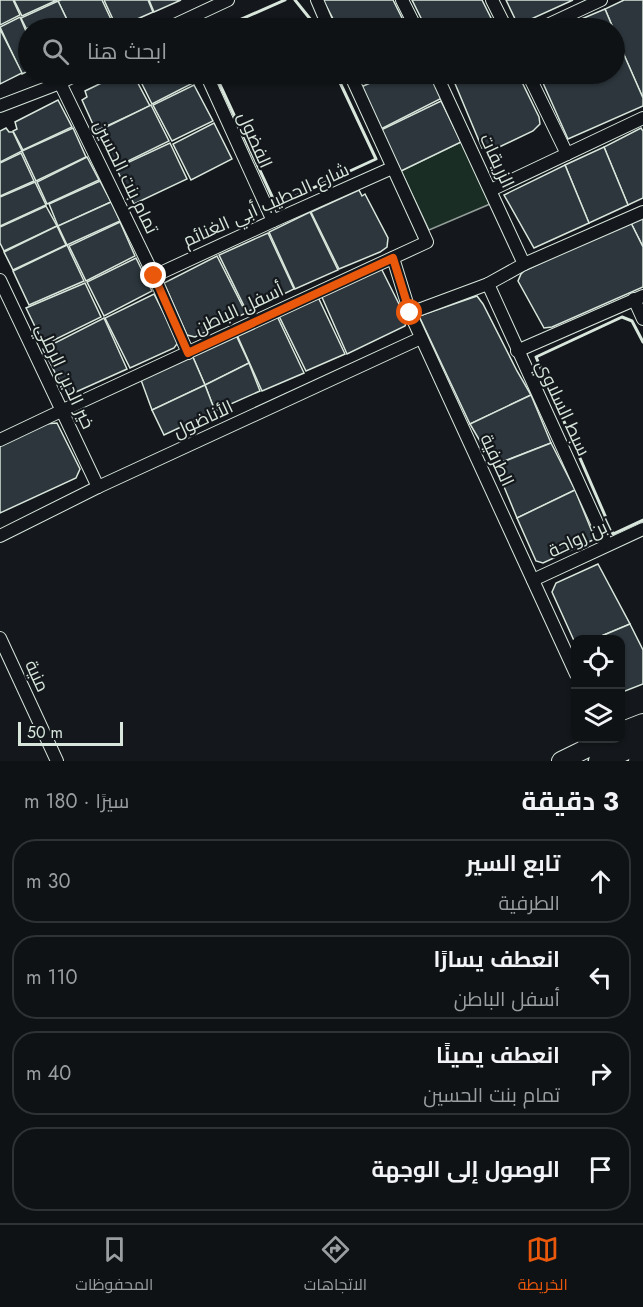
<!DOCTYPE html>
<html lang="ar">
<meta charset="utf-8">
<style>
:root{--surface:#0f1215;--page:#1d2022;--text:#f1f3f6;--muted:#9b9ea0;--line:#2f3234;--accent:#ea580c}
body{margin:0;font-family:Jost,Cairo,sans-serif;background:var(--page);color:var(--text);direction:rtl}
.controls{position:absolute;right:18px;bottom:18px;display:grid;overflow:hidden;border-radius:12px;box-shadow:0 2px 4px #0004}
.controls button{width:54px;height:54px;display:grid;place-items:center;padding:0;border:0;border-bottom:2px solid var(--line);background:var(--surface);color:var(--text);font:30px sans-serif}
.scale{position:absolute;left:18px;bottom:15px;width:105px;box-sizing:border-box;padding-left:6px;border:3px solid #d8e6dc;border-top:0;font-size:16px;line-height:21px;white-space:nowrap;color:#d8e6dc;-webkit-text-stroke:4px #14181c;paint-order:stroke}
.stop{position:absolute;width:18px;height:18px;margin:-14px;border:4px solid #ea580c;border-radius:50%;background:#fff}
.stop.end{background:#ea580c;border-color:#fff;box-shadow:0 2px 6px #0008}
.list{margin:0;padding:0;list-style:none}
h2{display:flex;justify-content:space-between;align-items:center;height:78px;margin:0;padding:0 24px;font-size:26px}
h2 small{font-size:20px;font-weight:400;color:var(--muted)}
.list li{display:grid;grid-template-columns:39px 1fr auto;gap:18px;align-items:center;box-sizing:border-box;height:84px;margin:0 12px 12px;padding:0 12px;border:2px solid var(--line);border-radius:24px}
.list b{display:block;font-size:22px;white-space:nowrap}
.list p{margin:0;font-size:20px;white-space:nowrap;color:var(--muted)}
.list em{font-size:20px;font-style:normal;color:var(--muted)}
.icon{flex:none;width:33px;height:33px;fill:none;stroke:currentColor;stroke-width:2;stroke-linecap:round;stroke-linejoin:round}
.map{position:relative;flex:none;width:643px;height:761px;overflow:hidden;direction:ltr}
.search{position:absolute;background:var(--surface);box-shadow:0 2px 4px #0004;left:18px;right:18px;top:18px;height:66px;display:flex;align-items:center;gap:15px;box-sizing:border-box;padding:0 21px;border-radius:33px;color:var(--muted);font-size:22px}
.sheet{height:462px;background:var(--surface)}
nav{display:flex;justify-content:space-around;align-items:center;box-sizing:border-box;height:84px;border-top:2px solid var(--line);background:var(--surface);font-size:16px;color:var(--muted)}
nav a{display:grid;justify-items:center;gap:3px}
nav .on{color:var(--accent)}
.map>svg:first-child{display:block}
.green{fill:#1a2d24;stroke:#939e99;stroke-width:1.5}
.building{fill:#2c363c;stroke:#d8e6dc;stroke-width:1.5}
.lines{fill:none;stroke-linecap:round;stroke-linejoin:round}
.street-casing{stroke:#d8e6dc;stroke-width:14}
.secondary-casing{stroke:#d8e6dc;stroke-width:20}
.highway-casing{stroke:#d8e6dc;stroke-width:25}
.street{stroke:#14181c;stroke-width:12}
.secondary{stroke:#14181c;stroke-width:18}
.highway{stroke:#14181c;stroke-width:22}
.wall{stroke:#d8e6dc;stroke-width:3}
.route{stroke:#ea580c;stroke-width:8}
.labels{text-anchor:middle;stroke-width:4.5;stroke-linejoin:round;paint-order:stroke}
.street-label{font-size:18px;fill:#d8e6dc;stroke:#14181c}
</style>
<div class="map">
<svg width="643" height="761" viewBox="0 0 643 761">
<rect width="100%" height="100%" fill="#14181c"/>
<path class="green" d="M461,142L490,204L429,230L401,171Z"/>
<g class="building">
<path d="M0,0H13L20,15L0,25Z"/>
<path d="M14,0H57L22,16Z"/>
<path d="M61,0H102L115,28H71L58,1Z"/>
<path d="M104,0H148L153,12L117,28Z"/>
<path d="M149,0H181L154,12Z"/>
<path d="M323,0H393L407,28H338Z"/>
<path d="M412,0H482L496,28H426Z"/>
<path d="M506,0H573L518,25Z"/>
<path d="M624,0H643V98L614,32V28H613L605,9Z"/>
<path d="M58,1L71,28H28V32L21,18Z"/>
<path d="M605,9L613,28H560Z"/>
<path d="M20,17L28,36V71L22,74L0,27Z"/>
<path d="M0,29L22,73L0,84Z"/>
<path d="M614,32L643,98V106L568,139L539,74H614Z"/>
<path d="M120,74H133L150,106L96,131L82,100L87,97L85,91Z"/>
<path d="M137,74H189L193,83L152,104Z"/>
<path d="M360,74H386L365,83Z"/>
<path d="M391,74H430L442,98L381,129L361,87Z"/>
<path d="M451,74H518L539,117L540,124L533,131L493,150L482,148Z"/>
<path d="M194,85L213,121L172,141L153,105Z"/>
<path d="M58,100L72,127L23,150L13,131L17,129L15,122Z"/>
<path d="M441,101L461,142L401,171L381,130Z"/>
<path d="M151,105L169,141L116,167L98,131Z"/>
<path d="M214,123L232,159L191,180L173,144Z"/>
<path d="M6,128L9,132H13L22,151L0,162V131Z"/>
<path d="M73,128L86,157L36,181L22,151Z"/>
<path d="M641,128L643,131V198L628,205L604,147Z"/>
<path d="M170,143L187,179L134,204L116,168Z"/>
<path d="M604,147L628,205L589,223L565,165Z"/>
<path d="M21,153L34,181L0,196V163Z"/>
<path d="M87,157L99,180L47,204L37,182Z"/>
<path d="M565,165L589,223L534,248L504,195Z"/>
<path d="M100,181L111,202L58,226L49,204Z"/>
<path d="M35,182L46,205L0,226V197Z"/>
<path d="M359,190L362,196L365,194L388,238L387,247L380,252L339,269L311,212Z"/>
<path d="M111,202L120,221L67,245L58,226Z"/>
<path d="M46,206L57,226L4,251L0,243V227Z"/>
<path d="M310,212L338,270L295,289L269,232Z"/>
<path d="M643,215V247L630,221Z"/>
<path d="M630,221L643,247V287L552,327L544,328L518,281L521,274L524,271Z"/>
<path d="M120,222L135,256L86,281L69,246Z"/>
<path d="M57,226L66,245L13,270L4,252Z"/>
<path d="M268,233L294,289L247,312L219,255Z"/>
<path d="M67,245L84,281L29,305L13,271Z"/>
<path d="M217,256L246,313L195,337L187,335L164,283Z"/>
<path d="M136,258L152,291L104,316L87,282Z"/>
<path d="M381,268L407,320L405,326L347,354L321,295Z"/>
<path d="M85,283L101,317L44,345L26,308Z"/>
<path d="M154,294L178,341L177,344L174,348L130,368L105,318Z"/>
<path d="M477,296L483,304L517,371L531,395L470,424L419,316Z"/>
<path d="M318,297L345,354L306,371L279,316Z"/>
<path d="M277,316L304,373L262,391L237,335Z"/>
<path d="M104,318L127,369L67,396L43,349Z"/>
<path d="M236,335L249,363L205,385L192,355Z"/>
<path d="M192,355L205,385L152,410L141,380Z"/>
<path d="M249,363L260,391L215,411L205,385Z"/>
<path d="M205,385L215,411L164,435L152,410Z"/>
<path d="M531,395L551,443L494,465L470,424Z"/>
<path d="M57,423L80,469L76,478L0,513V445L44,424Z"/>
<path d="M551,443L575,490L517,518L495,465Z"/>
<path d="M575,490L595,539L543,563L536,561L517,518Z"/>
<path d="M598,564L630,624L592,640H576V645L552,592L556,583Z"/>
<path d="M630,624L643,650V684L620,693V640H592Z"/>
</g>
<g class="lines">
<g class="street-casing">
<g id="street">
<path d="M317,0L329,28"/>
<path d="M402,0L416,28"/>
<path d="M492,0L506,28"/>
<path d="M168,28L228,0"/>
<path d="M541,28L601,0"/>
<path d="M206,74L273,221"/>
<path d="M436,74L524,264"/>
<path d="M528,74L567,154"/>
<path d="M60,83L154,276L188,353"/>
<path d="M0,106L60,83L78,74"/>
<path d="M491,190L643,118"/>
<path d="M393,258L410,313L576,674"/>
<path d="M154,276L273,221L392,168"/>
<path d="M0,280L98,487"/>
<path d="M488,284L607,545"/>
<path d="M634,299L643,319"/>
<path d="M410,313L488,284L524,264L643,212"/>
<path d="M517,351L643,296"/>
<path d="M0,440L61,411L427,242L350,74"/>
<path d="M0,536L98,487L421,338"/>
<path d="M533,580L643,529"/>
<path d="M0,638L57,761"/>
</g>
</g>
<g class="secondary-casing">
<g id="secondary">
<path d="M620,732L643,723"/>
<path d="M561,761L608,738"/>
</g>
</g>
<g class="highway-casing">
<g id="highway">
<path d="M600,761L643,740"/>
<path d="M640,761L643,760"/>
</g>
</g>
<use href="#street" class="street"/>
<use href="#secondary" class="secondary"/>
<use href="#highway" class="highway"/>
<g class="wall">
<path d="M295,0L311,20L315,28"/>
<path d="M221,28L285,0"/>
<path d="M215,74L276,205L376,159L336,74"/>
<path d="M643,342L632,321L622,317L536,357L613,534L643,520"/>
</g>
</g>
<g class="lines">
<path class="route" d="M154,276L188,353L393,258L410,313"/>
</g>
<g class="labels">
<g class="street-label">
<text transform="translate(255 140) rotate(66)" y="6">الفضول</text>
<text transform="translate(497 161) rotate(65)" y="6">الزريقات</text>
<text transform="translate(126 177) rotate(64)" y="6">تمام بنت الحسين</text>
<text transform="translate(266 205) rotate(-24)" y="6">شارع الحطيب أبي الغنائم</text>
<text transform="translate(239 309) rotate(-25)" y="6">أسفل الباطن</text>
<text transform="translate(65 376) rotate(65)" y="6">خير الدين الرملي</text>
<text transform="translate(563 408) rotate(65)" y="6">سبط السلاوي</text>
<text transform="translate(203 419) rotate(-25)" y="6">الأناضول</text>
<text transform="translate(497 460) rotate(65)" y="6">الطرفية</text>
<text transform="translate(580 538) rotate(-25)" y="6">ابن رواحة</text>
<text transform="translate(37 676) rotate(65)" y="6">منية</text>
</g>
</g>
</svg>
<div class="controls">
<button><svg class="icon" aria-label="locate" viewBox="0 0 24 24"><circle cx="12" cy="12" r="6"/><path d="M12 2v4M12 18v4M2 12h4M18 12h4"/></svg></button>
<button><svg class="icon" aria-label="layers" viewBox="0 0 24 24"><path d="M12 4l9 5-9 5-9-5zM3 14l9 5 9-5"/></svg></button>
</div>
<div class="scale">50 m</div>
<div class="stop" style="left:410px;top:313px"></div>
<div class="stop end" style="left:154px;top:276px"></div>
<div class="search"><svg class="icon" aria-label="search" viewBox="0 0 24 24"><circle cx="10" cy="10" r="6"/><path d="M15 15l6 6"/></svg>ابحث هنا</div>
</div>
<section class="sheet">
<h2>3 دقيقة<small>سيرًا · 180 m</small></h2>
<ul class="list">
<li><svg class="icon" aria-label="ahead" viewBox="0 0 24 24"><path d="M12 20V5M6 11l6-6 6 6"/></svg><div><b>تابع السير</b><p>الطرفية</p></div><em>30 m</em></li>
<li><svg class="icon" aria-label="left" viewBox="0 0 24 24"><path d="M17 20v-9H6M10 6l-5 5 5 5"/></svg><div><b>انعطف يسارًا</b><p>أسفل الباطن</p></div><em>110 m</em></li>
<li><svg class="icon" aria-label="right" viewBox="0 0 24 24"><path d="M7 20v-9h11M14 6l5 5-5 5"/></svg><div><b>انعطف يمينًا</b><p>تمام بنت الحسين</p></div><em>40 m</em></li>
<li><svg class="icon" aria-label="arrive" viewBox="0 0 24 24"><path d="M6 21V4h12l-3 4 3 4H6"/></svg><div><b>الوصول إلى الوجهة</b></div></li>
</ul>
</section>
<nav>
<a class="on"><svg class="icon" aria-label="map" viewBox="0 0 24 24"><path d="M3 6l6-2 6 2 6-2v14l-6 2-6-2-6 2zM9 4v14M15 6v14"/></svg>الخريطة</a>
<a><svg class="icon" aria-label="directions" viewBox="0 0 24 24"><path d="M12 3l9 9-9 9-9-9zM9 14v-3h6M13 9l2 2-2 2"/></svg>الاتجاهات</a>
<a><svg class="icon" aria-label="saved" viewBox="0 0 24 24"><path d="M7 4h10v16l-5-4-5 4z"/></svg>المحفوظات</a>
</nav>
